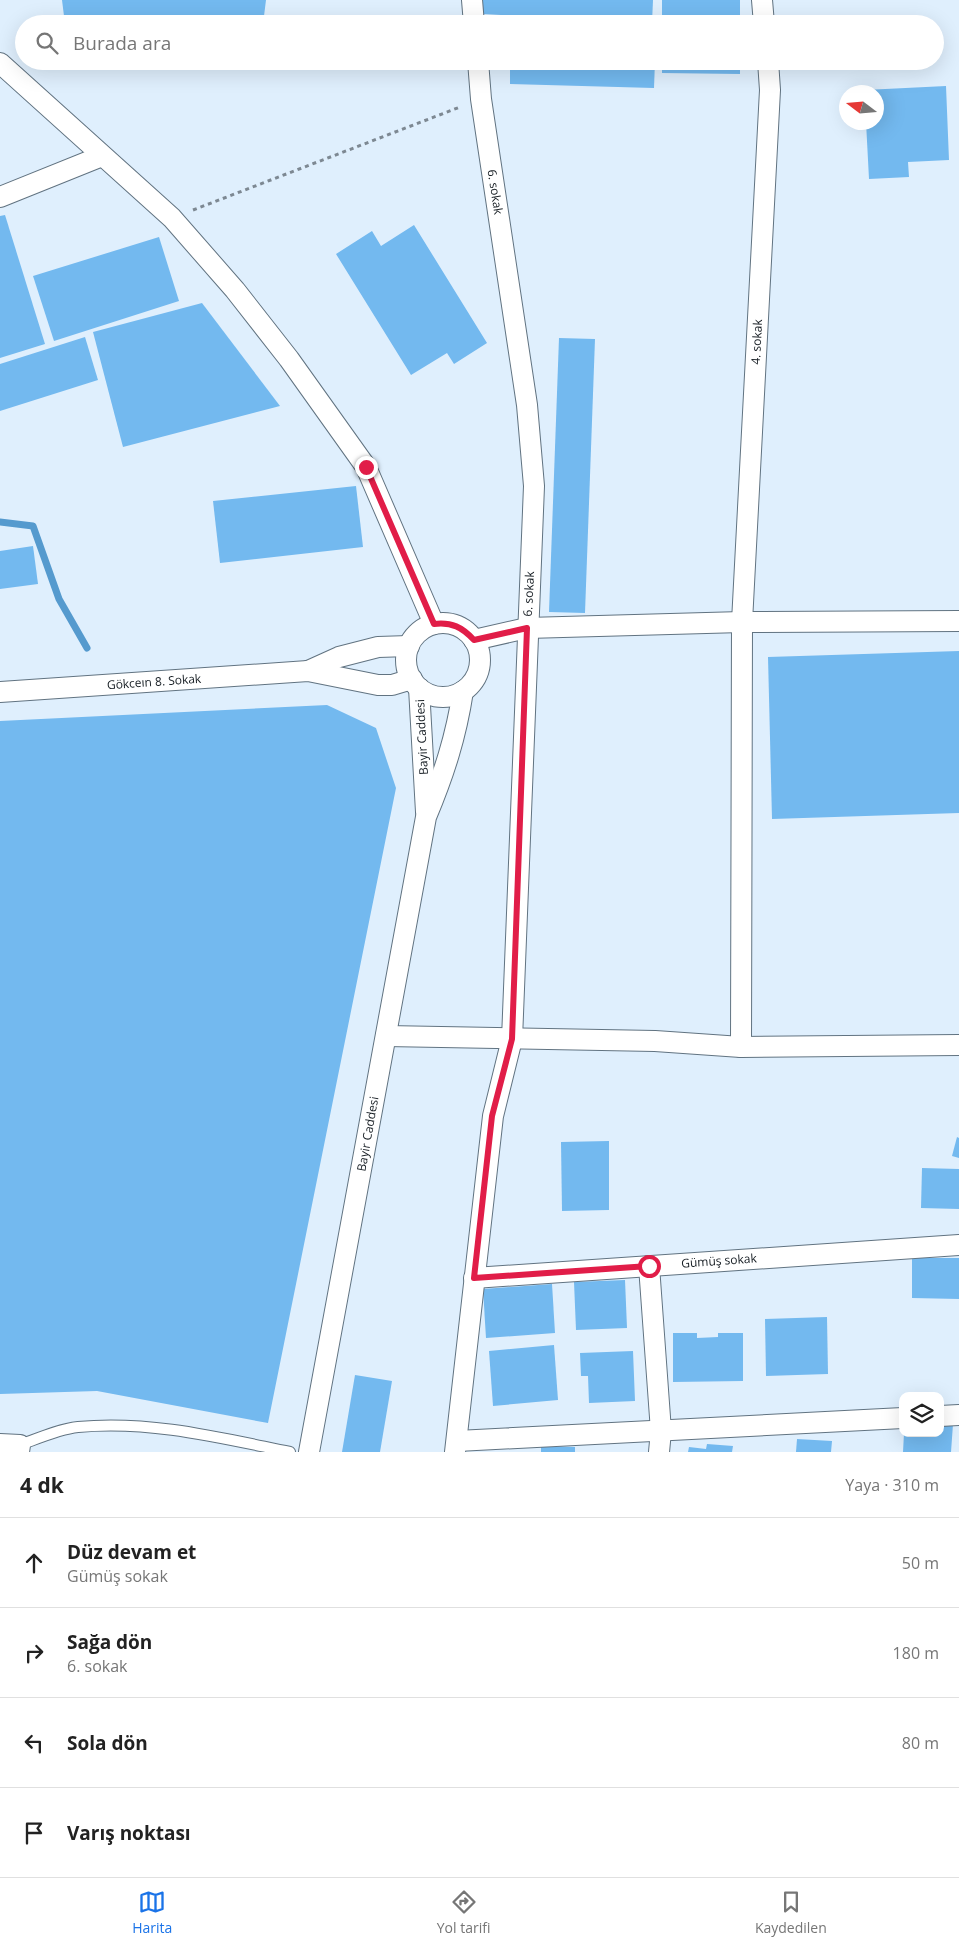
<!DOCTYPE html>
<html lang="tr">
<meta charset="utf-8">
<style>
:root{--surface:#fff;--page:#f6f6f6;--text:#222;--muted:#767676;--line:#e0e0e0;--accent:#1a73e8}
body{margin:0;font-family:"Open Sans",sans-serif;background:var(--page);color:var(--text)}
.controls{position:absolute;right:15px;bottom:15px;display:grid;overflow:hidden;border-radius:10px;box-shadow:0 5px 20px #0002}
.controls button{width:45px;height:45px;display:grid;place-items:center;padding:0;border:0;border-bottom:1px solid var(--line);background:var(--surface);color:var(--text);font:25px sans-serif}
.compass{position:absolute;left:839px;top:85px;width:45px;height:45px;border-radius:50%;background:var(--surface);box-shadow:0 5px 20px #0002;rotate:286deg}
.stop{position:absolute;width:15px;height:15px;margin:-11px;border:4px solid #e11d48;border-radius:50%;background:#fff}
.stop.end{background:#e11d48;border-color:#fff;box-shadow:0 1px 5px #0008}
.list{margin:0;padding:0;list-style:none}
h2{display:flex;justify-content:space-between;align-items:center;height:65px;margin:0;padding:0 20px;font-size:21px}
h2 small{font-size:16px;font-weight:400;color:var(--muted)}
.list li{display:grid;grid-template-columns:32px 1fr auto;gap:15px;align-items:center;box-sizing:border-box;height:90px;padding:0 20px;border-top:1px solid var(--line)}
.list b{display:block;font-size:19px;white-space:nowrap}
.list p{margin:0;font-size:16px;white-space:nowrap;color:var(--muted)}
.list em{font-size:16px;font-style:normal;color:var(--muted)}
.icon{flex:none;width:28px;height:28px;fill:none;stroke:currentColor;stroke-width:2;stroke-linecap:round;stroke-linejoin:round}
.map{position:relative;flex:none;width:959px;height:1452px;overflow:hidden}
.search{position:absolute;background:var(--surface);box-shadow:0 5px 20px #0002;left:15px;right:15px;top:15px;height:55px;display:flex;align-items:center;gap:12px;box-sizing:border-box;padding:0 18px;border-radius:28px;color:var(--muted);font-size:19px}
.sheet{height:425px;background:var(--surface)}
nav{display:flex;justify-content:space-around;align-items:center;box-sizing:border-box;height:70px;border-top:1px solid var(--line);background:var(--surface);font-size:14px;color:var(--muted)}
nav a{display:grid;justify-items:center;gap:2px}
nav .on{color:var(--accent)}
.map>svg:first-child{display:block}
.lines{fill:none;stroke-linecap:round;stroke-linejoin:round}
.stream{stroke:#559ace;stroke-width:7}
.building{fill:#73b9ef}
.service-casing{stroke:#617381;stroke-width:12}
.minor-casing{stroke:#617381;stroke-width:22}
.path{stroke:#7d8892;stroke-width:3;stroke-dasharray:4 4;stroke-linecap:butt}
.service{stroke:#fff;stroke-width:10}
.minor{stroke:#fff;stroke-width:20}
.route{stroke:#e11d48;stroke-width:6}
.labels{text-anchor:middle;stroke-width:5;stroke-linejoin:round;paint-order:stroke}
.street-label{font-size:12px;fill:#151c22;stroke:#fff}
</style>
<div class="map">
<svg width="959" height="1452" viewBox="0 0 959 1452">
<rect width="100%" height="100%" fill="#dfeffd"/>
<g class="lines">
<path class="stream" d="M0,522L33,526L59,599L87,648"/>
</g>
<g class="building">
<path d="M62,0H266L263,24H65Z"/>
<path d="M483,0H653L652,23L483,14Z"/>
<rect x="662" y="0" width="78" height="24"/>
<path d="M70,61H92L93,62L71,65Z"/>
<path d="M510,61H655L654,88L510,84Z"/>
<path d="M662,61H740V74L662,73Z"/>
<path d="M946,86L949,160L908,162L909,177L869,179L866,122H876V92H865V90Z"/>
<path d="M5,215L45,344L0,358V216Z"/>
<path d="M414,225L487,343L454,364L447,353L411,375L336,254L372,231L381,246Z"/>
<path d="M159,237L179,301L54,341L33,276Z"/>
<path d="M202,303L280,406L123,447L93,332Z"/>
<path d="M85,337L98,380L0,411V364Z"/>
<path d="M559,338L595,339L585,613L549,612Z"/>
<path d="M356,486L363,547L220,563L213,501Z"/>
<path d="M33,546L38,584L0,589V551Z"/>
<path d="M959,651V813L772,819L768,657Z"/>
<path d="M327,705L376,728L396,788L268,1423L97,1391L0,1394V721Z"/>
<path d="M957,1137L959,1138V1158L952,1156Z"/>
<path d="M609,1141V1210L562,1211L561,1142Z"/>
<path d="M922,1168L959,1169V1209L921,1208Z"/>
<path d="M912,1258H959V1299L912,1298Z"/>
<path d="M625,1280L627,1328L576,1330L574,1282Z"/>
<path d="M552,1284L555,1333L486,1338L483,1289Z"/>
<path d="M827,1317L828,1374L766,1376L765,1319Z"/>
<path d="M673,1333H697V1338L718,1337V1333H743V1381L673,1382Z"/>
<path d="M554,1345L558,1400L493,1406L489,1351Z"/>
<path d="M633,1351L635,1401L589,1403L588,1376H581L580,1353Z"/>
<path d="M355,1375L392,1381L380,1452H342Z"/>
<path d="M940,1424H953L951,1452H903L904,1433H940Z"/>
<path d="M797,1439L832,1441L831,1452H796Z"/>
<path d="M707,1444L733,1446L732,1452H688L689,1447L706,1449Z"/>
<path d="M541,1446L575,1447V1452H541Z"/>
</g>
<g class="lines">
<g class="service-casing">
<path id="service" d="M20,1445C39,1438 59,1429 78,1427C150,1420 221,1438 290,1452"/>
</g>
<g class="minor-casing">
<g id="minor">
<path d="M472,0L474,24"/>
<path d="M762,0L764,24"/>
<path d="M0,63L172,218L235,290L289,359L366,467L434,624"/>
<path d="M0,197L102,156"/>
<circle cx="443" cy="660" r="37"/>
<path d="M474,640L527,628L742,622L959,621"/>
<path d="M308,671L339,657L378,647L409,646"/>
<path d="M419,688L426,812"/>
<path d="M0,692L308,671L378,685H392L412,679"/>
<path d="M386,1036L655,1041L741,1047L959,1045"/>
<path d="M741,1047L742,622L770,90L768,61"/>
<path d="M649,1266L661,1431L659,1452"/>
<path d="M474,1278L959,1245"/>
<path d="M940,1416L959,1415"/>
<path d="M457,1441L903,1418"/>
<path d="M0,1444L20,1445L19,1452"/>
<path d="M309,1452L426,817C444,774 456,737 463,691"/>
<path d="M455,1452L493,1116L512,1039L534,486L527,405L481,99L478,61"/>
</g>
</g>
<path class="path" d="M193,210L460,107"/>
<use href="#service" class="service"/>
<use href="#minor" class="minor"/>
</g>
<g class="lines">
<path class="route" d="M366,467L434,624C452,622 462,627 474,640L527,628L512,1039L492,1116L474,1278L649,1266"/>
</g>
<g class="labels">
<g class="street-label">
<text transform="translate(495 192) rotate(81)" y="4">6. sokak</text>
<text transform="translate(757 342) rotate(-87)" y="4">4. sokak</text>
<text transform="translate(529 594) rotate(-87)" y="4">6. sokak</text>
<text transform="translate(154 682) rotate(-4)" y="4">Gökceın 8. Sokak</text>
<text transform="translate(422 737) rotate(-93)" y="4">Bayir Caddesi</text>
<text transform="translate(368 1134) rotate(-80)" y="4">Bayir Caddesi</text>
<text transform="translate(719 1261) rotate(-4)" y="4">Gümüş sokak</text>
</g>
</g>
</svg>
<div class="controls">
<button><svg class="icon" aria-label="layers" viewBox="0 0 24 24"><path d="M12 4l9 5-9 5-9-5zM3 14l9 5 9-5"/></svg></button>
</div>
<svg class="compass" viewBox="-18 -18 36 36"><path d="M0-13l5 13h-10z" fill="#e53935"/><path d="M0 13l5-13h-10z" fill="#767676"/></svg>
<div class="stop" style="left:649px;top:1266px"></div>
<div class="stop end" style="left:366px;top:467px"></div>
<div class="search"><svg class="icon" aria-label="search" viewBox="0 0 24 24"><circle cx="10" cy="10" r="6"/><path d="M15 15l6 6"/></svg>Burada ara</div>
</div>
<section class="sheet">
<h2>4 dk<small>Yaya · 310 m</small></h2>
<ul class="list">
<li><svg class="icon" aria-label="ahead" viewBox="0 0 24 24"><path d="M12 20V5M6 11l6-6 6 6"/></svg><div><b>Düz devam et</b><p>Gümüş sokak</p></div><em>50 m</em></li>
<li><svg class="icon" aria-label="right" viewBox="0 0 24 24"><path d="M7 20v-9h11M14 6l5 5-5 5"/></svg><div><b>Sağa dön</b><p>6. sokak</p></div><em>180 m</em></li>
<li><svg class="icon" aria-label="left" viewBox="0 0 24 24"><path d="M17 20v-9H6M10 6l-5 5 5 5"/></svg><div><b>Sola dön</b></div><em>80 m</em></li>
<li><svg class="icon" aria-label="arrive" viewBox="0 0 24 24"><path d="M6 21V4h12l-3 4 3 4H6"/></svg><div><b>Varış noktası</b></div></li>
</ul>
</section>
<nav>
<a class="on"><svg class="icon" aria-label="map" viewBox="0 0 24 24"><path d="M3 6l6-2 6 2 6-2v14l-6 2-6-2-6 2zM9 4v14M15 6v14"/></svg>Harita</a>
<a><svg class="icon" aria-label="directions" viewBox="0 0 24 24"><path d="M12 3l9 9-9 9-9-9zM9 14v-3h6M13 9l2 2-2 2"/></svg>Yol tarifi</a>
<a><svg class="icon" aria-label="saved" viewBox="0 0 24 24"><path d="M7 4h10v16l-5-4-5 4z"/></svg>Kaydedilen</a>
</nav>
